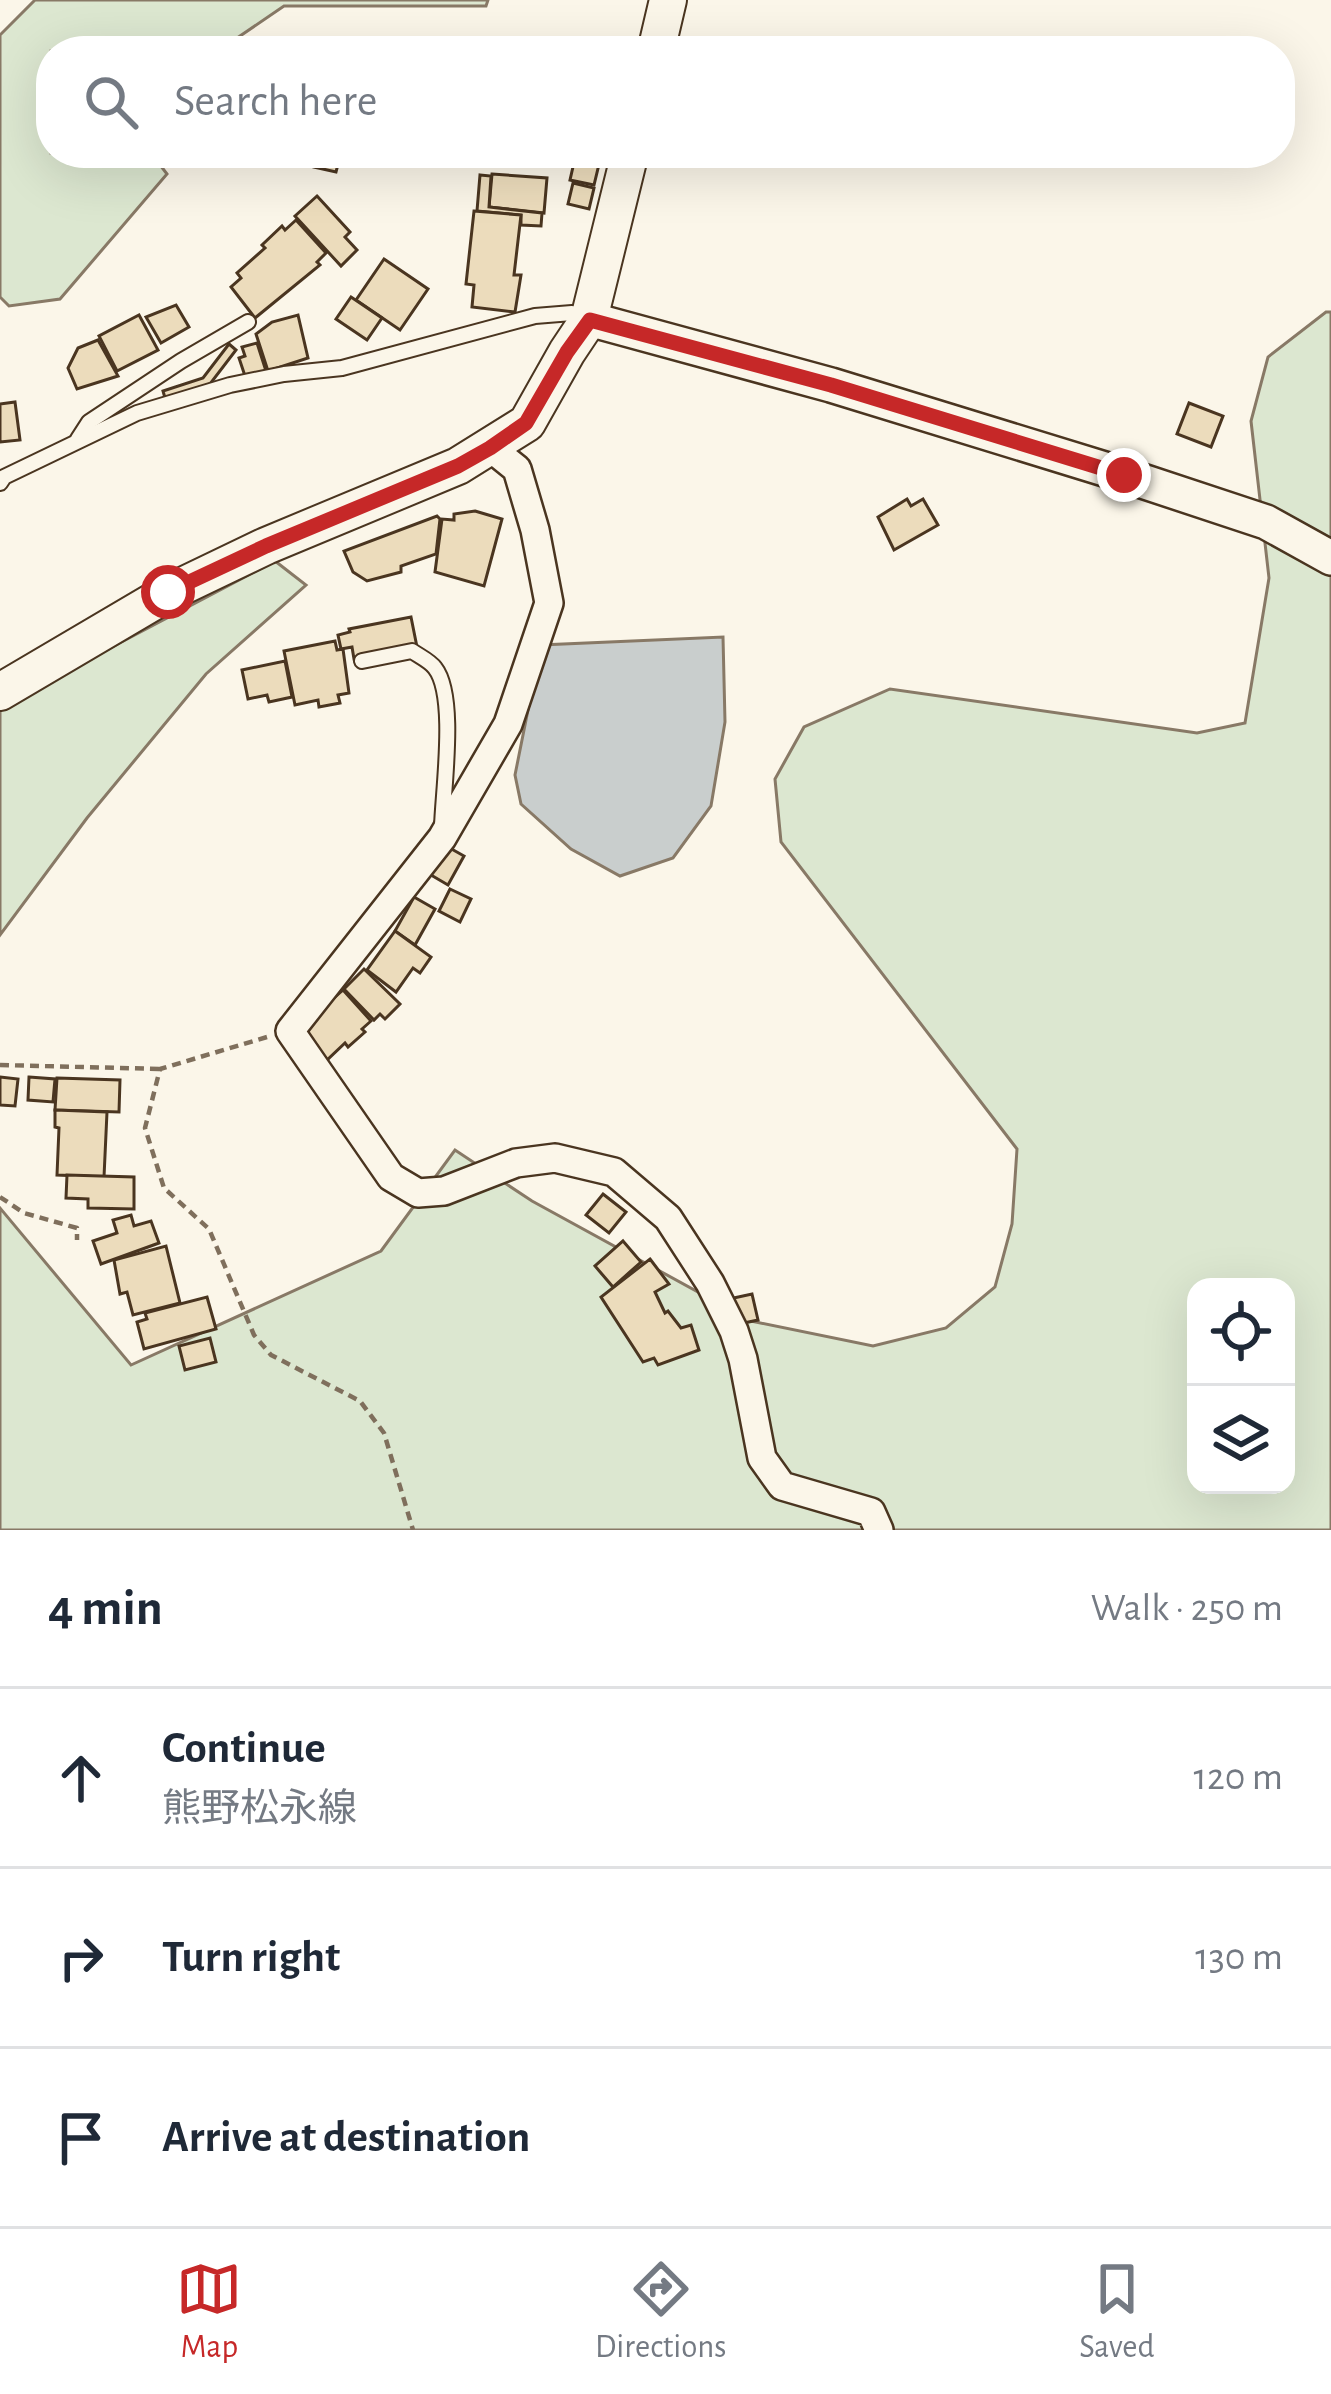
<!DOCTYPE html>
<meta charset="utf-8">
<style>
:root{--surface:#fff;--page:#f2f2f3;--text:#1f2937;--muted:#747a83;--line:#e0e1e3;--accent:#c62828}
body{margin:0;font-family:"Alegreya Sans","Noto Sans JP",sans-serif;background:var(--page);color:var(--text)}
.controls{position:absolute;right:36px;bottom:36px;display:grid;overflow:hidden;border-radius:24px;box-shadow:0 12px 48px #0002}
.controls button{width:108px;height:108px;display:grid;place-items:center;padding:0;border:0;border-bottom:3px solid var(--line);background:var(--surface);color:var(--text);font:60px sans-serif}
.stop{position:absolute;width:36px;height:36px;margin:-27px;border:9px solid #c62828;border-radius:50%;background:#fff}
.stop.end{background:#c62828;border-color:#fff;box-shadow:0 3px 12px #0008}
.list{margin:0;padding:0;list-style:none}
h2{display:flex;justify-content:space-between;align-items:center;height:156px;margin:0;padding:0 48px;font-size:51px}
h2 small{font-size:39px;font-weight:400;color:var(--muted)}
.list li{display:grid;grid-template-columns:78px 1fr auto;gap:36px;align-items:center;box-sizing:border-box;height:180px;padding:0 48px;border-top:3px solid var(--line)}
.list b{display:block;font-size:45px;white-space:nowrap}
.list p{margin:0;font-size:39px;white-space:nowrap;color:var(--muted)}
.list em{font-size:39px;font-style:normal;color:var(--muted)}
.icon{flex:none;width:66px;height:66px;fill:none;stroke:currentColor;stroke-width:2;stroke-linecap:round;stroke-linejoin:round}
.map{position:relative;flex:none;width:1331px;height:1530px;overflow:hidden}
.search{position:absolute;background:var(--surface);box-shadow:0 12px 48px #0002;left:36px;right:36px;top:36px;height:132px;display:flex;align-items:center;gap:30px;box-sizing:border-box;padding:0 42px;border-radius:48px;color:var(--muted);font-size:45px}
.sheet{height:696px;background:var(--surface)}
nav{display:flex;justify-content:space-around;align-items:center;box-sizing:border-box;height:168px;border-top:3px solid var(--line);background:var(--surface);font-size:33px;color:var(--muted)}
nav a{display:grid;justify-items:center;gap:6px}
nav .on{color:var(--accent)}
.map>svg:first-child{display:block}
.green{fill:#dce7d0;stroke:#887966;stroke-width:3;fill-rule:evenodd}
.water{fill:#c9cecd;stroke:#887966;stroke-width:3}
.building{fill:#ecdcbc;stroke:#4a3520;stroke-width:3}
.lines{fill:none;stroke-linecap:round;stroke-linejoin:round}
.service-casing{stroke:#4a3520;stroke-width:18}
.minor-casing{stroke:#4a3520;stroke-width:32}
.tertiary-casing{stroke:#4a3520;stroke-width:38}
.secondary-casing{stroke:#4a3520;stroke-width:40}
.path{stroke:#7f6f5c;stroke-width:4.5;stroke-dasharray:9 6;stroke-linecap:butt}
.service{stroke:#fbf6e9;stroke-width:14}
.minor{stroke:#fbf6e9;stroke-width:27}
.tertiary{stroke:#fbf6e9;stroke-width:33}
.secondary{stroke:#fbf6e9;stroke-width:36}
.route{stroke:#c62828;stroke-width:15}
</style>
<div class="map">
<svg width="1331" height="1530" viewBox="0 0 1331 1530">
<rect width="100%" height="100%" fill="#fbf6e9"/>
<g class="green">
<path d="M35,0H488L486,6H284L218,51H51V153H151L167,174L60,299L9,306L0,297V35Z"/>
<path d="M1326,312H1331V1530H0V1208L131,1365L381,1251L455,1150L532,1201L751,1321L873,1346L946,1328L995,1287L1012,1224L1017,1149L781,842L775,779L804,727L890,689L1197,733L1245,723L1269,578L1251,421L1268,357ZM1196,1287H1286V1485H1196Z"/>
<path d="M275,561L306,585L206,674L87,818L0,935V706Z"/>
</g>
<path class="water" d="M723,637L725,722L711,806L673,858L620,876L571,849L521,804L515,775L541,645Z"/>
<g class="building">
<path d="M317,153H341L336,172L314,167Z"/>
<path d="M575,158L600,160L594,185L570,180Z"/>
<path d="M492,174L547,178L544,213L489,207Z"/>
<path d="M480,175L491,176L489,207L542,213L541,226L521,225V215L477,211Z"/>
<path d="M573,183L594,188L589,209L568,204Z"/>
<path d="M317,196L350,232L345,237L357,250L341,266L295,216Z"/>
<path d="M474,211L521,215L514,275H521L515,312L472,307L474,285L466,284Z"/>
<path d="M296,220L326,253L317,262L320,265L255,318L231,287L241,278L237,273L265,248L262,245L282,226L285,230Z"/>
<path d="M384,259L428,289L400,330L356,300Z"/>
<path d="M351,297L382,318L367,340L336,319Z"/>
<path d="M176,305L189,327L161,343L146,317Z"/>
<path d="M139,315L158,350L117,371L99,336Z"/>
<path d="M298,315L308,358L268,371L256,334L272,322Z"/>
<path d="M98,340L118,376L77,389L68,368L78,348Z"/>
<path d="M257,343L266,371L245,376L239,358L245,356L242,347Z"/>
<path d="M229,344L236,350L210,384L165,398L163,391L203,378Z"/>
<path d="M15,402L20,440L0,442V404Z"/>
<path d="M1189,403L1223,416L1211,447L1177,434Z"/>
<path d="M907,499L911,506L923,499L938,525L894,550L878,517Z"/>
<path d="M475,511L502,519L484,586L435,572L442,519L454,520V514Z"/>
<path d="M437,516L440,519L436,554L401,566V572L367,581L353,572L344,551Z"/>
<path d="M411,617L417,647L354,659L352,647L341,649L338,635L350,632L349,629Z"/>
<path d="M335,641L337,650L343,649L349,693L338,695L340,703L319,707L318,700L295,705L284,651Z"/>
<path d="M285,661L292,697L269,702L267,695L248,699L242,670Z"/>
<path d="M448,847L464,856L448,885L431,875Z"/>
<path d="M450,889L471,899L460,922L439,911Z"/>
<path d="M414,897L435,909L415,945L395,931Z"/>
<path d="M395,931L431,957L420,973L413,968L396,992L367,970Z"/>
<path d="M364,969L400,1004L385,1019L380,1014L374,1020L344,989Z"/>
<path d="M343,990L371,1021L362,1029L365,1032L348,1047L345,1043L327,1060L299,1029Z"/>
<path d="M0,1077L18,1079L15,1106L0,1105Z"/>
<path d="M29,1077L55,1079L53,1102L28,1100Z"/>
<path d="M57,1078L120,1080L119,1112L55,1110Z"/>
<path d="M55,1110L107,1112L104,1177L57,1175L59,1128L55,1127Z"/>
<path d="M67,1175L134,1177V1209L88,1208V1199L66,1198Z"/>
<path d="M603,1194L626,1212L609,1233L586,1215Z"/>
<path d="M131,1215L134,1226L151,1221L159,1243L101,1264L93,1241L117,1233L113,1220Z"/>
<path d="M623,1241L641,1262L613,1287L595,1266Z"/>
<path d="M166,1246L180,1303L133,1315L127,1292L120,1294L114,1260Z"/>
<path d="M650,1259L669,1284L655,1292L665,1313L668,1311L681,1328L691,1325L699,1350L658,1365L654,1358L643,1362L601,1297Z"/>
<path d="M752,1294L758,1320L725,1327L720,1301Z"/>
<path d="M207,1297L216,1329L144,1349L137,1322L147,1319L145,1313Z"/>
<path d="M210,1338L216,1362L185,1370L179,1346Z"/>
</g>
<g class="lines">
<g class="service-casing">
<g id="service">
<path d="M78,439L89,422L181,361L248,322"/>
<path d="M0,483L4,477L137,413L230,385L284,374L342,368L535,316L572,313L585,318"/>
<path d="M362,661L412,651C419,656 430,661 435,668C457,696 443,790 442,827"/>
</g>
</g>
<g class="minor-casing">
<path id="minor" d="M491,448L517,469L535,530L549,603L508,724L442,838L290,1031L391,1177L418,1193L444,1191L516,1163L555,1158L614,1172L668,1218L710,1283L734,1331L743,1359L762,1458L782,1486L871,1512L879,1530"/>
</g>
<g class="tertiary-casing">
<path id="tertiary" d="M589,319L831,385L1124,475L1266,522L1331,558"/>
</g>
<g class="secondary-casing">
<g id="secondary">
<path d="M656,51L668,0"/>
<path d="M0,692L168,593L266,546L458,466L527,423L567,352L589,319L630,153"/>
</g>
</g>
<g class="path">
<path d="M267,1037L160,1069L145,1128L164,1188L209,1229L254,1335L271,1355L360,1401L384,1433L413,1530"/>
<path d="M0,1065L160,1069"/>
<path d="M0,1197L24,1213L77,1228V1240"/>
</g>
<use href="#service" class="service"/>
<use href="#minor" class="minor"/>
<use href="#tertiary" class="tertiary"/>
<use href="#secondary" class="secondary"/>
</g>
<g class="lines">
<path class="route" d="M168,592L266,546L458,466L490,448L526,423L567,352L590,320L831,385L1124,475"/>
</g>
</svg>
<div class="controls">
<button><svg class="icon" aria-label="locate" viewBox="0 0 24 24"><circle cx="12" cy="12" r="6"/><path d="M12 2v4M12 18v4M2 12h4M18 12h4"/></svg></button>
<button><svg class="icon" aria-label="layers" viewBox="0 0 24 24"><path d="M12 4l9 5-9 5-9-5zM3 14l9 5 9-5"/></svg></button>
</div>
<div class="stop" style="left:168px;top:592px"></div>
<div class="stop end" style="left:1124px;top:475px"></div>
<div class="search"><svg class="icon" aria-label="search" viewBox="0 0 24 24"><circle cx="10" cy="10" r="6"/><path d="M15 15l6 6"/></svg>Search here</div>
</div>
<section class="sheet">
<h2>4 min<small>Walk · 250 m</small></h2>
<ul class="list">
<li><svg class="icon" aria-label="ahead" viewBox="0 0 24 24"><path d="M12 20V5M6 11l6-6 6 6"/></svg><div><b>Continue</b><p>熊野松永線</p></div><em>120 m</em></li>
<li><svg class="icon" aria-label="right" viewBox="0 0 24 24"><path d="M7 20v-9h11M14 6l5 5-5 5"/></svg><div><b>Turn right</b></div><em>130 m</em></li>
<li><svg class="icon" aria-label="arrive" viewBox="0 0 24 24"><path d="M6 21V4h12l-3 4 3 4H6"/></svg><div><b>Arrive at destination</b></div></li>
</ul>
</section>
<nav>
<a class="on"><svg class="icon" aria-label="map" viewBox="0 0 24 24"><path d="M3 6l6-2 6 2 6-2v14l-6 2-6-2-6 2zM9 4v14M15 6v14"/></svg>Map</a>
<a><svg class="icon" aria-label="directions" viewBox="0 0 24 24"><path d="M12 3l9 9-9 9-9-9zM9 14v-3h6M13 9l2 2-2 2"/></svg>Directions</a>
<a><svg class="icon" aria-label="saved" viewBox="0 0 24 24"><path d="M7 4h10v16l-5-4-5 4z"/></svg>Saved</a>
</nav>
